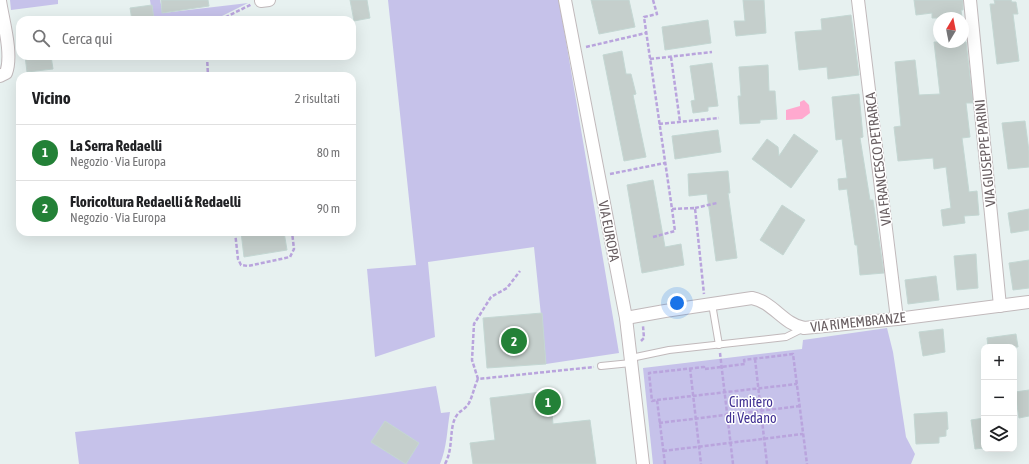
<!DOCTYPE html>
<html lang="it">
<meta charset="utf-8">
<style>
:root{--surface:#fff;--page:#f2f2f2;--text:#202124;--muted:#757577;--line:#e0e0e0;--accent:#238137}
body{margin:0;font-family:"Asap Condensed",sans-serif;background:var(--page);color:var(--text)}
.controls{position:absolute;right:12px;bottom:12px;display:grid;overflow:hidden;border-radius:8px;box-shadow:0 4px 16px #0002}
.controls button{width:36px;height:36px;display:grid;place-items:center;padding:0;border:0;border-bottom:1px solid var(--line);background:var(--surface);color:var(--text);font:20px sans-serif}
.compass{position:absolute;left:933px;top:12px;width:36px;height:36px;border-radius:50%;background:var(--surface);box-shadow:0 4px 16px #0002;rotate:10deg}
.you{position:absolute;left:677px;top:303px;width:14px;height:14px;margin:-10px;border:3px solid #fff;border-radius:50%;background:#1a73e8;box-shadow:0 0 0 6px #1a73e833}
.badge{display:grid;place-items:center;width:26px;height:26px;border-radius:50%;background:var(--accent);color:#fff;font-size:13px;font-weight:700}
.pin{position:absolute;translate:-50% -50%;border:2px solid #fff;box-shadow:0 1px 4px #0006}
.list{margin:0;padding:0;list-style:none}
h2{display:flex;justify-content:space-between;align-items:center;height:52px;margin:0;padding:0 16px;font-size:17px}
h2 small{font-size:13px;font-weight:400;color:var(--muted)}
.list li{display:grid;grid-template-columns:26px 1fr auto;gap:12px;align-items:center;box-sizing:border-box;height:56px;padding:0 16px;border-top:1px solid var(--line)}
.list b{display:block;font-size:15px;white-space:nowrap}
.list p{margin:0;font-size:13px;white-space:nowrap;color:var(--muted)}
.list em{font-size:13px;font-style:normal;color:var(--muted)}
.icon{flex:none;width:22px;height:22px;fill:none;stroke:currentColor;stroke-width:2;stroke-linecap:round;stroke-linejoin:round}
.map{position:relative;flex:none;width:1029px;height:464px;overflow:hidden}
.search{position:absolute;background:var(--surface);box-shadow:0 4px 16px #0002;left:16px;top:16px;width:340px;height:44px;display:flex;align-items:center;gap:10px;box-sizing:border-box;padding:0 14px;border-radius:12px;color:var(--muted);font-size:15px}
.panel{position:absolute;background:var(--surface);box-shadow:0 4px 16px #0002;left:16px;top:72px;width:340px;height:164px;border-radius:12px}
.map>svg:first-child{display:block}
.green{fill:#c6c2ea}
.water{fill:#ffa9cf}
.building{fill:#c5cfcc;stroke:#c4d7d3}
.lines{fill:none;stroke-linecap:round;stroke-linejoin:round}
.service-casing{stroke:#c1b9bb;stroke-width:8}
.minor-casing{stroke:#c1b9bb;stroke-width:14}
.path{stroke:#b9a4dd;stroke-width:2.5;stroke-dasharray:4 2;stroke-linecap:butt}
.service{stroke:#fff;stroke-width:6}
.minor{stroke:#fff;stroke-width:12}
.labels{text-anchor:middle;stroke-width:3;stroke-linejoin:round;paint-order:stroke}
.street-label{font-size:14px;fill:#685e61;stroke:#fff}
.park-label{font-size:14px;fill:#413193;stroke:#fff}
</style>
<div class="map">
<svg width="1029" height="464" viewBox="0 0 1029 464">
<rect width="100%" height="100%" fill="#e7f1f0"/>
<g class="green">
<path d="M10,0H58V4L11,10Z"/>
<path d="M150,0H160L163,13L248,3L214,20H153Z"/>
<path d="M388,0H559L619,353L546,364L534,247L428,262L435,337L375,357L367,269L416,265Z"/>
<path d="M887,328L893,352L906,437L915,454L911,464H653L643,368L802,349L803,340Z"/>
<path d="M436,386L441,413L450,412C447,429 447,448 440,464H79L75,432C195,419 316,405 436,386Z"/>
</g>
<path class="water" d="M804,100L809,105L810,113L802,119L786,120V110L800,106V102Z"/>
<g class="building">
<path d="M161,0H208L209,6L162,13Z"/>
<path d="M350,0H367L370,18L354,21Z"/>
<path d="M591,0H629L635,27L599,34Z"/>
<path d="M743,0H764L766,33L736,36L734,21H745Z"/>
<path d="M914,0H963V10H961L962,18H932V13L916,15Z"/>
<path d="M994,0H1011L1012,2H1016L1018,14H1013L1019,61L997,64L990,4H995Z"/>
<path d="M152,5L154,20H132L130,8Z"/>
<path d="M851,15L859,75L828,79L827,67L799,70L795,32L822,30L821,19Z"/>
<path d="M708,20L711,43L665,50L662,27Z"/>
<path d="M934,42H966L973,103H966L970,137L962,138L969,192L977,191L979,215L964,216L965,223L943,226L941,210L951,208L946,167L934,169L933,158L898,161L894,127L901,126L895,62L915,60L919,95L940,94Z"/>
<path d="M622,51L626,74H631L636,94L633,95L646,157L624,161L603,55Z"/>
<path d="M25,56H51L53,69L27,72Z"/>
<path d="M712,63L718,106L708,107V111L693,113L691,101L695,100L690,66Z"/>
<path d="M768,65L769,91H775L777,119L760,120V123L740,124L738,96H741L739,67Z"/>
<path d="M859,94L863,137L860,138L870,200H873L884,273L860,275L857,245H855L847,189L839,190L838,179L847,178L842,139L836,140L832,97Z"/>
<path d="M1025,121L1029,151V167L1008,169L1002,123Z"/>
<path d="M718,130L721,152L675,159L672,136Z"/>
<path d="M794,134L818,151L791,188L752,159L767,139L778,147L779,156Z"/>
<path d="M728,171L730,193H728L737,258L716,261L707,194L689,196L688,174Z"/>
<path d="M653,180L665,247L681,244L684,265L642,273L627,185Z"/>
<path d="M782,205L805,220L783,255L760,240Z"/>
<path d="M1029,209V230L1011,233L1008,213Z"/>
<path d="M241,232H284L287,250L244,257Z"/>
<path d="M976,254L978,288L957,290L954,256Z"/>
<path d="M1029,260V288L1013,290L1009,263Z"/>
<path d="M936,276L939,300L908,304L905,280Z"/>
<path d="M542,313L546,364L487,368L483,318Z"/>
<path d="M943,329L945,352L923,356L919,332Z"/>
<path d="M1016,334L1018,347H988L987,338Z"/>
<path d="M1029,390V416L1019,418L1015,392Z"/>
<path d="M550,391L553,424L590,420L596,464H473L470,443L495,440L490,398Z"/>
<path d="M947,412L948,429L946,430V436L939,437V443L916,444L914,414Z"/>
<path d="M984,418V448L975,449L971,420Z"/>
<path d="M385,421L419,443L406,464L371,442Z"/>
</g>
<g class="lines">
<g class="service-casing">
<g id="service">
<path d="M712,304L719,345"/>
<path d="M631,358L669,350L786,337L802,329"/>
<path d="M601,366L631,363"/>
</g>
</g>
<g class="minor-casing">
<g id="minor">
<path d="M565,0L626,318L643,464"/>
<path d="M858,0L897,319"/>
<path d="M970,0L1000,306"/>
<path d="M0,1C3,21 13,54 6,73L0,76"/>
<path d="M261,1L269,0"/>
<path d="M626,318L665,311L752,298C773,302 783,324 804,328L897,319L1029,302"/>
</g>
</g>
<g class="path">
<path d="M653,0L657,14L644,17L672,209L695,208L704,294"/>
<path d="M220,20L252,4"/>
<path d="M586,47L646,33"/>
<path d="M207,56L208,76"/>
<path d="M671,57L680,122"/>
<path d="M650,59L712,52"/>
<path d="M659,124L719,118"/>
<path d="M610,174L665,163"/>
<path d="M695,208L717,203"/>
<path d="M235,232L238,259L241,265L248,266L290,257L294,249L292,232"/>
<path d="M653,237L675,231L672,209"/>
<path d="M641,341L644,338L643,326"/>
<path d="M720,353L733,464"/>
<path d="M755,359L767,464"/>
<path d="M690,368L701,464"/>
<path d="M478,379L472,360L474,324L491,297L507,288L520,271"/>
<path d="M657,400L797,384"/>
<path d="M659,423L800,406"/>
<path d="M663,451L803,434"/>
<path d="M445,464C452,451 450,438 453,424C457,409 464,412 469,403C473,395 474,387 478,379L594,367"/>
<path d="M665,464L657,400L652,401L649,373L704,367V369L745,364L744,360L793,354L807,464"/>
</g>
<use href="#service" class="service"/>
<use href="#minor" class="minor"/>
</g>
<g class="labels">
<g class="street-label">
<text transform="translate(985 153) rotate(-96)" y="5">VIA GIUSEPPE PARINI</text>
<text transform="translate(878 159) rotate(-97)" y="5">VIA FRANCESCO PETRARCA</text>
<text transform="translate(609 231) rotate(79)" y="5">VIA EUROPA</text>
<text transform="translate(858 322) rotate(-6)" y="5">VIA RIMEMBRANZE</text>
</g>
<g class="park-label">
<text x="751" y="407">Cimitero<tspan x="751" dy="16">di Vedano</tspan></text>
</g>
</g>
</svg>
<div class="controls">
<button>+</button>
<button>−</button>
<button><svg class="icon" aria-label="layers" viewBox="0 0 24 24"><path d="M12 4l9 5-9 5-9-5zM3 14l9 5 9-5"/></svg></button>
</div>
<svg class="compass" viewBox="-18 -18 36 36"><path d="M0-13l5 13h-10z" fill="#e53935"/><path d="M0 13l5-13h-10z" fill="#757577"/></svg>
<div class="you"></div>
<div class="pin badge" style="left:548px;top:402px">1</div>
<div class="pin badge" style="left:514px;top:341px">2</div>
<div class="search"><svg class="icon" aria-label="search" viewBox="0 0 24 24"><circle cx="10" cy="10" r="6"/><path d="M15 15l6 6"/></svg>Cerca qui</div>
<section class="panel">
<h2>Vicino<small>2 risultati</small></h2>
<ul class="list">
<li><span class="badge">1</span><div><b>La Serra Redaelli</b><p>Negozio · Via Europa</p></div><em>80 m</em></li>
<li><span class="badge">2</span><div><b>Floricoltura Redaelli &amp; Redaelli</b><p>Negozio · Via Europa</p></div><em>90 m</em></li>
</ul>
</section>
</div>
